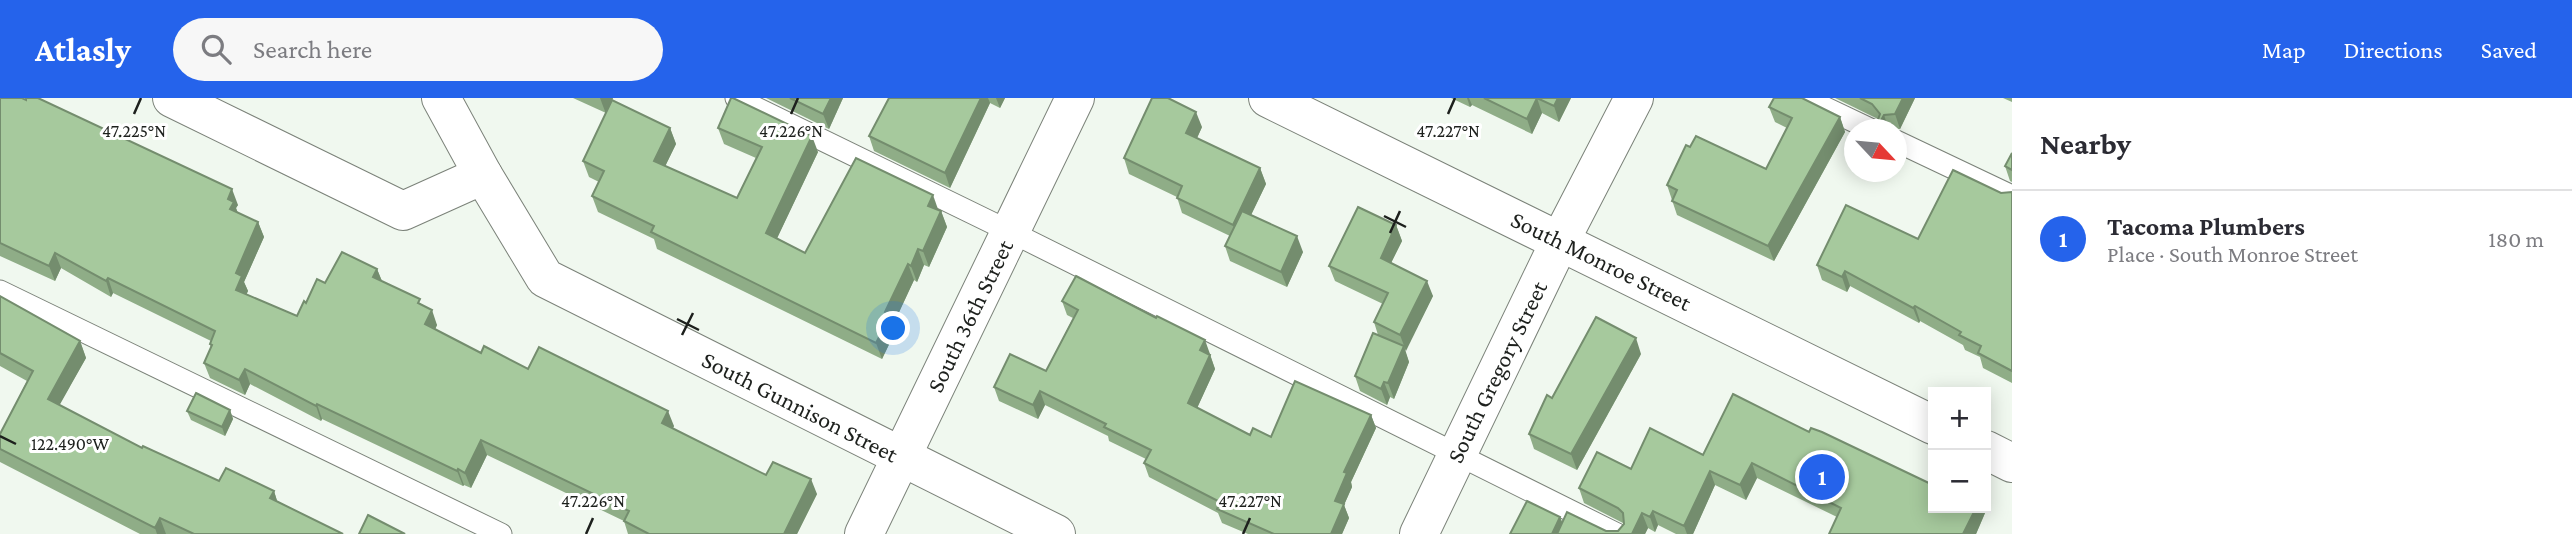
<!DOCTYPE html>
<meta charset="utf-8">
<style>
:root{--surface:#fff;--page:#f7f7f7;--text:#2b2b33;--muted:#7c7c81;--line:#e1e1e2;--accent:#2563eb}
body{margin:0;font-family:"Crimson Pro",serif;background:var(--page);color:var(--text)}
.controls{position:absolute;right:21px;bottom:21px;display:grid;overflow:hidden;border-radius:0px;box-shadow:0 4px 18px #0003}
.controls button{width:63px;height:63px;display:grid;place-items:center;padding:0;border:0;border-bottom:2px solid var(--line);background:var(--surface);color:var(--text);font:35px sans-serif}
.compass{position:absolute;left:1844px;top:21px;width:63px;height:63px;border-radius:50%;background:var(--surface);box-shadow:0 4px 18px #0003;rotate:116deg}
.you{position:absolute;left:894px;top:231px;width:24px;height:24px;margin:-18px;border:5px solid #fff;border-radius:50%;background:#1a73e8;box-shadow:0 0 0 10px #1a73e833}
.badge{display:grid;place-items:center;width:46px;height:46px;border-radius:50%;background:var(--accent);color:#fff;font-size:23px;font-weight:700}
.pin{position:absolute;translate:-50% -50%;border:4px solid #fff;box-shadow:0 2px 7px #0006}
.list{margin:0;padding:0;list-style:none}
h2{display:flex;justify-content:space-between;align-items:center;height:91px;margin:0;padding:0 28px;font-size:30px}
h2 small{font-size:23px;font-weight:400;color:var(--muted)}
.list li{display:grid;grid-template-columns:46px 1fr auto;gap:21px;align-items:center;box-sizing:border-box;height:98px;padding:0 28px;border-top:2px solid var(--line)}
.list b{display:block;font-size:26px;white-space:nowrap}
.list p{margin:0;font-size:23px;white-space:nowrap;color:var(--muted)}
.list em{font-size:23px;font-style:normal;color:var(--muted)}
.icon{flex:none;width:38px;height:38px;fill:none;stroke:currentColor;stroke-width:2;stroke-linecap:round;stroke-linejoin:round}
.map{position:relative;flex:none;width:2012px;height:436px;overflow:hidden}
header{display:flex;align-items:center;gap:42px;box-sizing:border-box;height:98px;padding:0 35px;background:var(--accent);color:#fff}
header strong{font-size:33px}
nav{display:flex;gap:38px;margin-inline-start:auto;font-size:24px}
.search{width:490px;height:63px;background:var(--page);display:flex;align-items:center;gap:18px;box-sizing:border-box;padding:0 24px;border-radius:38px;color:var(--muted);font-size:26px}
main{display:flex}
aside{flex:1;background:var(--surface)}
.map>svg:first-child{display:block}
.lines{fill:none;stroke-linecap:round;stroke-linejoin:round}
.service-casing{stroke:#7b8279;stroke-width:23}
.minor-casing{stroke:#7b8279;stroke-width:40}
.tertiary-casing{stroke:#7b8279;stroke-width:40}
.service{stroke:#fff;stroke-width:21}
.minor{stroke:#fff;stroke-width:38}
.tertiary{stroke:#fff;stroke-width:38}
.wall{fill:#8fad87}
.shaded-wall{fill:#748d6e}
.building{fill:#a6c99d;stroke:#748d6e;stroke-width:2}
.ticks{fill:none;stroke:#1d201d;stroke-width:2.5}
.labels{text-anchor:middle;stroke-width:6;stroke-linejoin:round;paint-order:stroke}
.street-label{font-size:24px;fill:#1d201d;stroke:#fff}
.ticks-label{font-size:18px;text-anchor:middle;fill:#1d201d;stroke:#fff;stroke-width:6;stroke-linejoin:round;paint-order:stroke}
</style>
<header>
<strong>Atlasly</strong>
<div class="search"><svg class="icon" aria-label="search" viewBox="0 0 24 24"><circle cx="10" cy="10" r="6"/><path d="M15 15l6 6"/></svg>Search here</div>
<nav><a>Map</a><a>Directions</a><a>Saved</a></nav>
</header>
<main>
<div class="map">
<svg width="2012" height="436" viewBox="0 0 2012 436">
<rect width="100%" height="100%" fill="#f0f8ef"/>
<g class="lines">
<g class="service-casing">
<g id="service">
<path d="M736,0L1011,134L1617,436"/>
<path d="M1805,0L1872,32"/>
<path d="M1896,43L2012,98"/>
<path d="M0,193L501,436"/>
</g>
</g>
<g class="minor-casing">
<g id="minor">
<path d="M172,0L403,113L483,77"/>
<path d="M441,0L483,77L545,180L1056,436"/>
<path d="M1268,0L1933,327"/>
<path d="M1986,352L2012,365"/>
<path d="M1419,436L1560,143L1634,0"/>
</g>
</g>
<g class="tertiary-casing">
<path id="tertiary" d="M864,436L1075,0"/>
</g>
<use href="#service" class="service"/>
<use href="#minor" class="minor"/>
<use href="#tertiary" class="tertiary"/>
</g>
<g class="wall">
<path d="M0,0L238,107L236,110L238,115L258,124L264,139L244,184L248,193L246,197L297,218L306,205L325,185L377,171L382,183L423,207L437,227L435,231L481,255L528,271L674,328L672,331L766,377L817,396L797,436H628L624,423L487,357L471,390L464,387L463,388L322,321L321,323L250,286L245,297L210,280L204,265L211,250L210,246L211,243L113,195L111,199L61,170L55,183L0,158Z"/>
<path d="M573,0H613L612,2L670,30L676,46L665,68L737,100L756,60L724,46L718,30L818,54L777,140L805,155L939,112L941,113L947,129L929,169L924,167L917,184L914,182L894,225L896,232L882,261L657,151L654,141L598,114L592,98L599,84L589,79L583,63L606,15Z"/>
<path d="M766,0H843L829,31Z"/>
<path d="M889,0H1005L1000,10L990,5L950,90L874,53L869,38Z"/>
<path d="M1451,0H1571L1559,24L1542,15L1532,36L1472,7L1470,9Z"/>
<path d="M1835,0H1915L1900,31L1893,32H1877L1876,27L1878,21Z"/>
<path d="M2003,0H2012V4Z"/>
<path d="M1769,9L1840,19L1845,34L1774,163L1677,117L1667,87L1766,71L1787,30L1775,24Z"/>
<path d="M1202,29L1197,40L1260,70L1266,86L1251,117L1303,154L1287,189L1230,163L1225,148L1230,138L1182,115L1177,99L1129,76L1124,60Z"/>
<path d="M2012,55V84L2010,83L2005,68Z"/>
<path d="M2012,94V285L1983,270L1980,259L1965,252L1963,247L1920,223L1919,225L1850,188L1847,194L1822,182L1817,167L1918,141L2001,95Z"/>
<path d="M1396,127L1402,143L1391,165L1433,198L1405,253L1409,264L1394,301L1390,299L1387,307L1360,293L1355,278L1378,237L1374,224L1383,206L1335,183L1329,168Z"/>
<path d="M0,198L80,243L86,260L59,307L142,350L219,383L274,393L277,403L343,436H140L0,364V336L27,283L0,268Z"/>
<path d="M1062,203L1210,256L1215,271L1197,310L1250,337L1271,339L1371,317L1376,330L1351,384L1352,389L1344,407L1349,420L1342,436H1248L1222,425L1218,415L1149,379L1144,365L1146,361L1109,343L1108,338L1045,307L1038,321L999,303L994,289L1046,273L1073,220L1067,217Z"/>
<path d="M1641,256L1577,372L1534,351L1529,336Z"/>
<path d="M1733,296L1933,410H1984L1985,415L1976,436H1829L1837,419L1757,380L1746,402L1715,387L1693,436H1676L1658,427L1655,434L1648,430L1645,436H1510L1560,419L1562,424L1606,433H1618L1624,426L1623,425L1584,405L1579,390L1631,371L1703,357Z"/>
<path d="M230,312L233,321L225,338L191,322L187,313Z"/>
</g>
<g class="shaded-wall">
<path d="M600,0H613L606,16Z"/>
<path d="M831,0H843L829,31L823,16Z"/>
<path d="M981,0H988L990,5L950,90L945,75Z"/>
<path d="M996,0H1005L1000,10Z"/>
<path d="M1467,0H1469L1472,7L1470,9Z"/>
<path d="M1537,0L1542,15L1532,36L1527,21Z"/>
<path d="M1558,0H1571L1559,24L1554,8Z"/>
<path d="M1903,0H1915L1900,31L1895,16Z"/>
<path d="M1196,14L1202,29L1192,51L1186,35Z"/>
<path d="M1884,17L1889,32H1879L1878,28Z"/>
<path d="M1840,19L1845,34L1774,163L1768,148Z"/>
<path d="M670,30L676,46L660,79L654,63Z"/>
<path d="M812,38L818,54L772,151L766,135Z"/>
<path d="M1260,70L1266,86L1239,142L1233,127Z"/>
<path d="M232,91L238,107L236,110L239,119L230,111L228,101Z"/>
<path d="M933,97L939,114L928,108Z"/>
<path d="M941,113L947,129L929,169L923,153Z"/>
<path d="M258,124L264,139L244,184L248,193L241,207L236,192V175Z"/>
<path d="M1396,127L1402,143L1386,175L1381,160Z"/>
<path d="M1297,138L1303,154L1287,189L1281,174Z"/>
<path d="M918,151L924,167L917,184L911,168Z"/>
<path d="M55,155L61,170L55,183L49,168Z"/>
<path d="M908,166L914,182L894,225L896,232L882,261L876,245L885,214Z"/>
<path d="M377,171L383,186L373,179Z"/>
<path d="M1845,173L1850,188L1847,194L1842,179Z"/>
<path d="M108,180L113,195L111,199L106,183Z"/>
<path d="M1427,183L1433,198L1406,253L1400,237Z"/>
<path d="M1915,208L1920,223L1919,225L1913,210Z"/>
<path d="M432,212L437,227L431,241L425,226Z"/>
<path d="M1636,240L1641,256L1577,372L1571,356Z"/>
<path d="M1205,242L1210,256L1205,266L1200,252Z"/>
<path d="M80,243L86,260L54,317L48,301Z"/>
<path d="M1404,248L1409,264L1394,301L1388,285Z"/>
<path d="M1210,257L1215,271L1193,319L1188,305Z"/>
<path d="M245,271L250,286L245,297L239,282Z"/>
<path d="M1384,284L1390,299L1387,307L1381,291Z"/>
<path d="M1040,293L1045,307L1038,321L1033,307Z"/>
<path d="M317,306L322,321L321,323L316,308Z"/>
<path d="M230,312L233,321L225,338L222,329Z"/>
<path d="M668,313L674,328L668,341L662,325Z"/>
<path d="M1371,317L1376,330L1351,384L1352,389L1344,407L1349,420L1342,436H1331L1335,403L1344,374Z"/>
<path d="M481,342L487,357L471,390L465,375Z"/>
<path d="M1752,365L1757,380L1746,402L1740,387Z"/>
<path d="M458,371L464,387L463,388L457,373Z"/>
<path d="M1710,373L1715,387L1693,436H1687L1684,428Z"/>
<path d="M811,381L817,396L797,436H784Z"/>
<path d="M274,393L279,409L270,400Z"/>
<path d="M1976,410H1984L1985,415L1976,436H1963Z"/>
<path d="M1653,413L1658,427L1655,434L1650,419Z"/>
<path d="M1642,415L1648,430L1645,436H1632Z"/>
<path d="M1560,419L1566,434L1565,436H1552Z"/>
<path d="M160,420L166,436H157L155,430Z"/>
</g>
<g class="building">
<path d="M0,0H22L26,2V0H38L232,91L228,101L234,104L230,111L258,124L236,175L242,178L236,192L297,218L304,203L306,205L317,181L325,185L342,154L377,171L373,179L420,201L418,205L432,212L425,226L481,255L484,248L528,271L539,249L668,313L662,325L766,377L773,364L811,381L784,436H649L624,423L629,413L481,342L465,375L458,371L457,373L317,306L316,308L245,271L239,282L204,265L212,247L210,246L215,233L108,180L106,183L55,155L49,168L0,145Z"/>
<path d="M731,0H733L812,38L766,135L805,155L856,60L933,97L928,108L941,113L923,153L918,151L911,168L908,166L885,214L891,216L876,245L651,134L654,128L592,98L604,73L583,63L612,2L670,30L654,63L737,100L762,49L718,30Z"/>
<path d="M790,0H831L823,16Z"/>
<path d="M889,0H981L945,75L869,38Z"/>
<path d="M1152,0H1168L1196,14L1186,35L1260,70L1233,127L1177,100L1182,88L1124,60Z"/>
<path d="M1484,0H1537L1527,21Z"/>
<path d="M1537,0H1558L1554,8Z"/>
<path d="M1774,0H1802L1840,19L1768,148L1672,103L1677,92L1667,87L1686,47L1690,49L1696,38L1766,71L1792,20L1769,9Z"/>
<path d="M1860,0H1903L1895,16L1884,17L1878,28L1876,27L1880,16L1872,6Z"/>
<path d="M2012,55V72L2005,68Z"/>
<path d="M1953,72L2001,95L2012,94V273L1978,255L1981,248L1959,237L1961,234L1915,208L1913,210L1845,173L1842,179L1817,167L1846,107L1918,141Z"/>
<path d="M1358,109L1396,127L1381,160L1427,183L1400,237L1374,224L1388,195L1329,168Z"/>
<path d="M1242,113L1297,138L1281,174L1225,148Z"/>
<path d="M1076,178L1156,220L1157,218L1205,242L1200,252L1210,257L1188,305L1250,337L1253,330L1271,339L1295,283L1371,317L1344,374L1347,375L1335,403L1344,406L1331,436H1274L1217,411L1220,404L1144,365L1151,352L1104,329L1106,326L1040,293L1033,307L994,289L1010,256L1046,273L1078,212L1062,203Z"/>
<path d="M0,198L80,243L48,301L142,350L143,348L219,383L226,370L274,393L270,400L343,436H194L160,420L155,430L0,351V336L33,273L0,255Z"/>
<path d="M1596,219L1636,240L1571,356L1529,336L1547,297L1552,300Z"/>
<path d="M1373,235L1404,248L1388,285L1384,284L1381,291L1355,278Z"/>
<path d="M196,295L230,312L222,329L187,313Z"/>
<path d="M1733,296L1809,334L1811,330L1822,334L1933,387V410H1976L1963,436H1829L1841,410L1752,365L1740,387L1710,373L1684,428L1653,413L1650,419L1642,415L1632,436H1557L1567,414L1606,433H1618L1624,426L1623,415L1618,410L1579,390L1597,354L1631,371L1650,330L1703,357Z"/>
<path d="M1527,403L1560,419L1552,436H1510Z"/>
<path d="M368,417L405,436H359Z"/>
</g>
<path class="ticks" d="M134,16L141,0M791,16L798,0M1448,16L1455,0M1384,118L1406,129M1390,135L1400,113M677,221L699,232M682,237L693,215M0,338L16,346M586,436L593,420M1243,436L1250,420"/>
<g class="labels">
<g class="street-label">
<text transform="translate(1601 163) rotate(26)" y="8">South Monroe Street</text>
<text transform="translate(970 218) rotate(-64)" y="8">South 36th Street</text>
<text transform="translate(1497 274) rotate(-64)" y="8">South Gregory Street</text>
<text transform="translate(800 309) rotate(27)" y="8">South Gunnison Street</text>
</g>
</g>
<g class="ticks-label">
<text x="134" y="39">47.225°N</text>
<text x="791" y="39">47.226°N</text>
<text x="1448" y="39">47.227°N</text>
<text x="70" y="352">122.490°W</text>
<text x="593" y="409">47.226°N</text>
<text x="1250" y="409">47.227°N</text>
</g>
</svg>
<div class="controls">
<button>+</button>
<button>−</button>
</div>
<svg class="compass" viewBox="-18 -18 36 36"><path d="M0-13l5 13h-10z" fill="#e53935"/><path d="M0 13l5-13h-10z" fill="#7c7c81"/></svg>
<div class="you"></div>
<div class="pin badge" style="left:1822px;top:379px">1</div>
</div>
<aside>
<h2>Nearby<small></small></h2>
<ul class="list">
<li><span class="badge">1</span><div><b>Tacoma Plumbers</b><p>Place · South Monroe Street</p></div><em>180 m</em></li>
</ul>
</aside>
</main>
